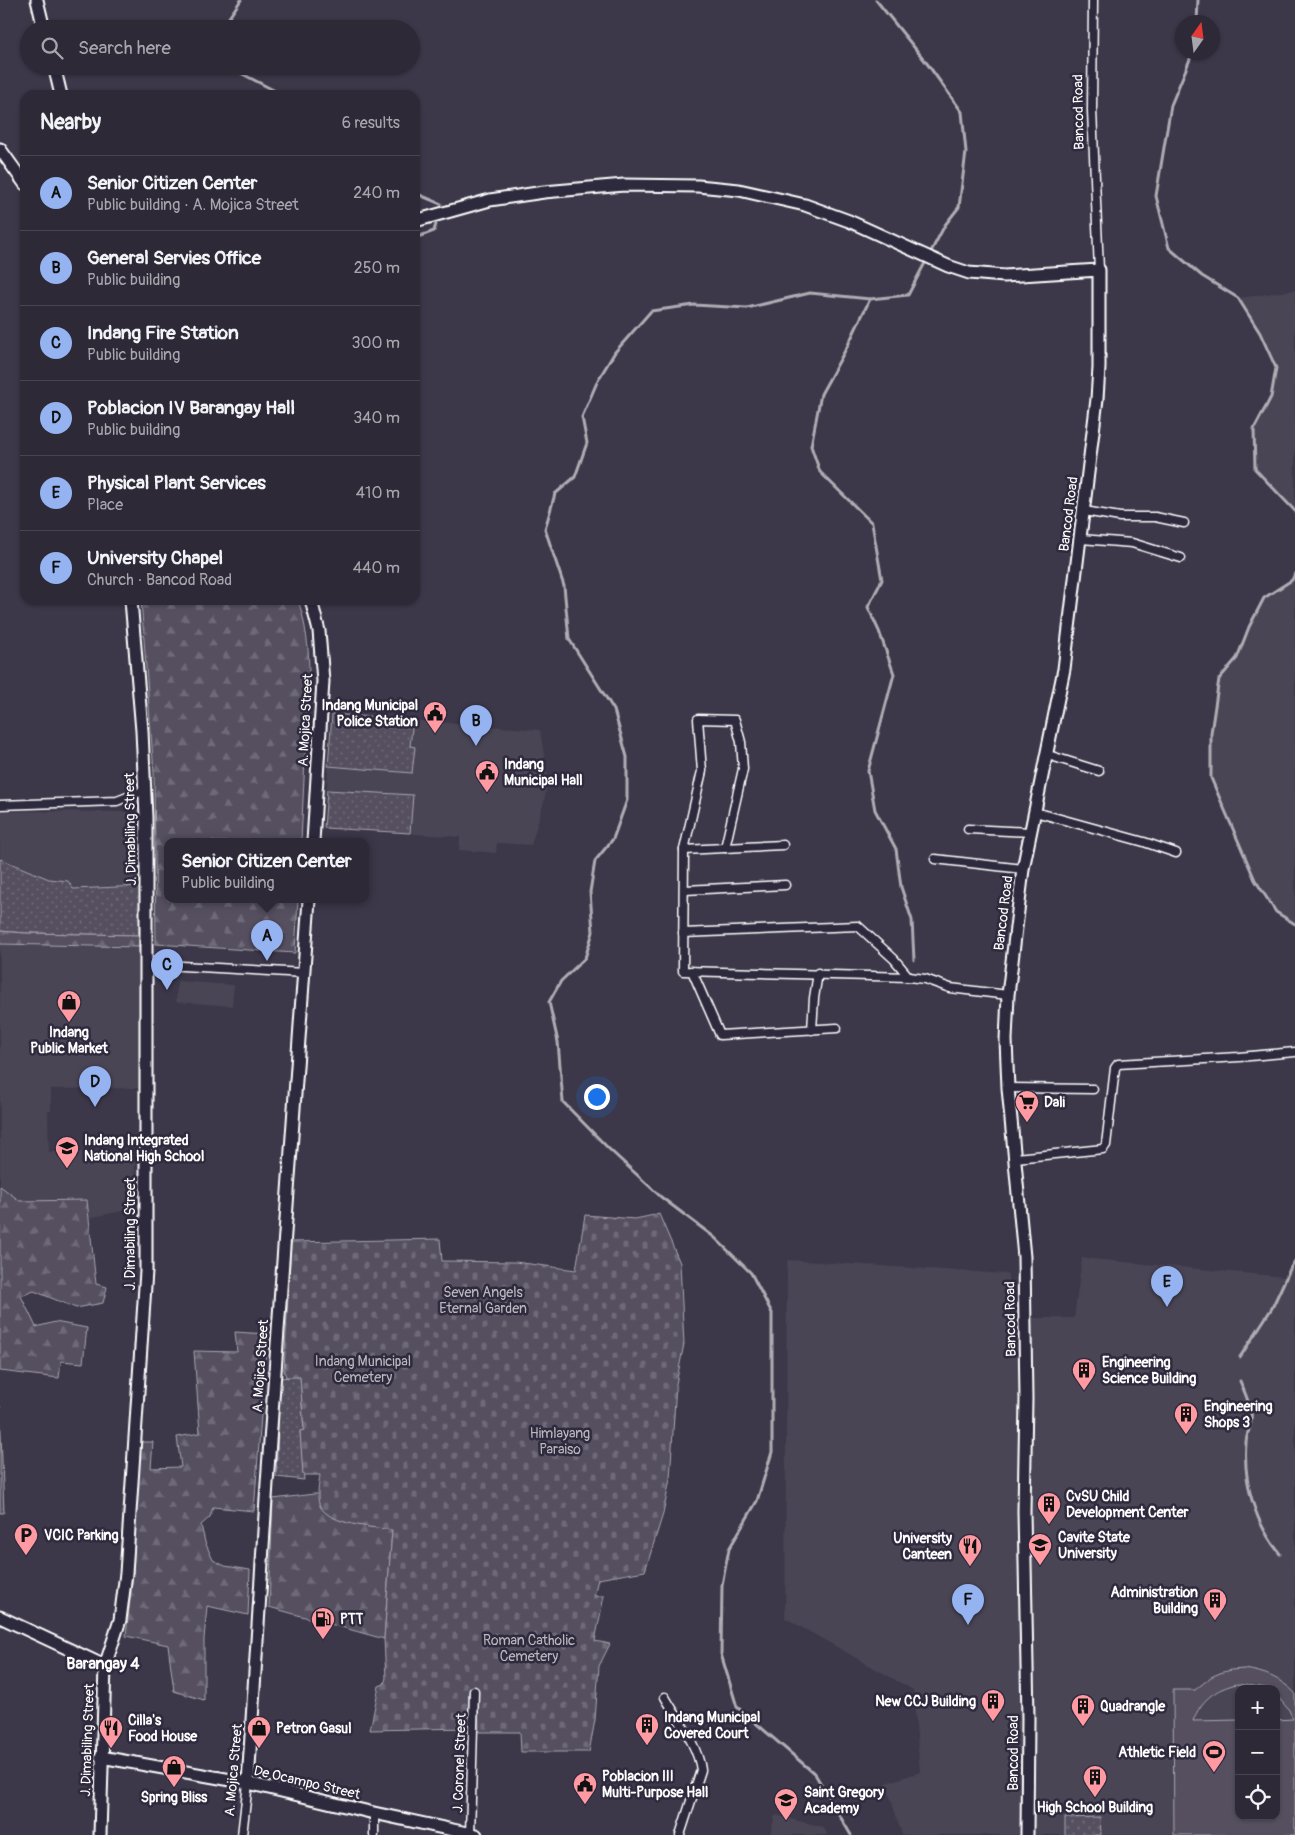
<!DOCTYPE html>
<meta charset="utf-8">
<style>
:root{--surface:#2d2937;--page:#35313f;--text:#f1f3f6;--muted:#a7a6ad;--line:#484552;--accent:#95b2f1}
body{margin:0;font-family:Pangolin,sans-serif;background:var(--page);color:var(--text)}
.controls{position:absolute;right:15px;bottom:15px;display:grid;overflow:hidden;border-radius:10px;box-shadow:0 1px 4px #0004}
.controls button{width:45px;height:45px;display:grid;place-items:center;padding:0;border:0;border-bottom:1px solid var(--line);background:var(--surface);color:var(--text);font:25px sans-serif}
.compass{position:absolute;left:1175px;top:15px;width:45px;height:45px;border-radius:50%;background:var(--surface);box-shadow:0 1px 4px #0004;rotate:14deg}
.you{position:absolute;left:596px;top:1096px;width:18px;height:18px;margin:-12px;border:4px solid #fff;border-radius:50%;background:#1a73e8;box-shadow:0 0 0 8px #1a73e833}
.badge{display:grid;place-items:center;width:32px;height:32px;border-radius:50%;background:var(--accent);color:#111;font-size:16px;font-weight:700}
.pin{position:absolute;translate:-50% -41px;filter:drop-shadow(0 1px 2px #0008)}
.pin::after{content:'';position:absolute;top:26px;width:18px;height:15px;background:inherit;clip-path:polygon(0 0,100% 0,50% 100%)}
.popup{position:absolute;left:164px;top:838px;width:205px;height:65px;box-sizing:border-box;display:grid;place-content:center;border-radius:10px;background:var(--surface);filter:drop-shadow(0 1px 4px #0005);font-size:16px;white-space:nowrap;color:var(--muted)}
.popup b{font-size:19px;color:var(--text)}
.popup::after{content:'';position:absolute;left:50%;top:100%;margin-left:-10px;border:10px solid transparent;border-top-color:var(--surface)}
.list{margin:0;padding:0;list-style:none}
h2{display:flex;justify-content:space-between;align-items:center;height:65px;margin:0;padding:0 20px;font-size:21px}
h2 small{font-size:16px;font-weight:400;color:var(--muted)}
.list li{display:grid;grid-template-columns:32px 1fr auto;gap:15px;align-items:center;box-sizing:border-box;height:75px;padding:0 20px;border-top:1px solid var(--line)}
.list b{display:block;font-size:19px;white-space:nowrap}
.list p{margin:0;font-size:16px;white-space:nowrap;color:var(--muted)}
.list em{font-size:16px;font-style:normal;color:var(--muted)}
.icon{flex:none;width:28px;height:28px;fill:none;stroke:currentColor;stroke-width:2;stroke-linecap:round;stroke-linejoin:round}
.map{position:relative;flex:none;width:1295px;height:1835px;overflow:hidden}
.search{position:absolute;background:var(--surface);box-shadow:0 1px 4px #0004;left:20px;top:20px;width:400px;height:55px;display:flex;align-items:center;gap:12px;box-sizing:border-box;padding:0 18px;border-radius:28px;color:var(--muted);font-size:19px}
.panel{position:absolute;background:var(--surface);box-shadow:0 1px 4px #0004;left:20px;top:90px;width:400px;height:515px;border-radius:15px}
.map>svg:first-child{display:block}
.built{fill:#494455;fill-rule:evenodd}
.grass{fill:url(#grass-dots);stroke:#aaa8b0}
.forest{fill:url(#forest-firs);stroke:#aaa8b0}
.cemetery{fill:url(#cemetery-stones);stroke:#aaa8b0}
.garden{fill:#555060;stroke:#aaa8b0;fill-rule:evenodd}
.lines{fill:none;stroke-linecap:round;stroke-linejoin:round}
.stream{stroke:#afadb4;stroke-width:3}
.street-casing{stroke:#fff;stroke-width:11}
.secondary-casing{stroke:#fff;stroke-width:15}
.street{stroke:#2f2a3d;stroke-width:8}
.secondary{stroke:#2f2a3d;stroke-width:11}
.labels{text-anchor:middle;stroke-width:5;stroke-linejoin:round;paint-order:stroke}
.street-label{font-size:14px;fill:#fff;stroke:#2f2a3d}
.poi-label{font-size:14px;font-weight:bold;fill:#fff;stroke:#2f2a3d;text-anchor:start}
.park-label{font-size:14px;fill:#bbb9bf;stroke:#2f2a3d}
.quarter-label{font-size:16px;font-weight:bold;fill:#fff;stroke:#2f2a3d}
</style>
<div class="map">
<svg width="1295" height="1835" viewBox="0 0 1295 1835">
<defs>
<pattern id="grass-dots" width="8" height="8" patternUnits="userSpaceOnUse" patternTransform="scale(1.25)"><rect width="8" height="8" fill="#555060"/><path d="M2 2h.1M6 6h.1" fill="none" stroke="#6e6a78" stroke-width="1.8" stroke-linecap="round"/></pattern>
<pattern id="forest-firs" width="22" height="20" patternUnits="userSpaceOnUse" patternTransform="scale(1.25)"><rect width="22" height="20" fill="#555060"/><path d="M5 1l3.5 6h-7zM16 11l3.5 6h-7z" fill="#6e6a78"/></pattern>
<pattern id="cemetery-stones" width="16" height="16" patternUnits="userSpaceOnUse" patternTransform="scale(1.25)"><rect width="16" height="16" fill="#555060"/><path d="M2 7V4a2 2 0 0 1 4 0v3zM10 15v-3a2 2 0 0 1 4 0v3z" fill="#6e6a78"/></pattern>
</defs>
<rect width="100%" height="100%" fill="#3c3749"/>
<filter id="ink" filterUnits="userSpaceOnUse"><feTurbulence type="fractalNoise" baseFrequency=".02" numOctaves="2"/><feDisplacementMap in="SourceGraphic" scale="10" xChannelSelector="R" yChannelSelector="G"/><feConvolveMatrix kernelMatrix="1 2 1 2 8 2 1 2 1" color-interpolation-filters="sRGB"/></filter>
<g filter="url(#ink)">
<g class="built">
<path d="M1295,290V511L1255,469L1254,429L1271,397L1276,368L1260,333L1238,298Z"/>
<path d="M1295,574V924L1276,912L1255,880L1211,778V733L1219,679L1237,658L1249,627L1264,598L1292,580Z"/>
<path d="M332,714L540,730L548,778L544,802L531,845L497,843L496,853L459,850L460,837L324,828Z"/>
<path d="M0,811L141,812V886L73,889L68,881L49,879L0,859Z"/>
<path d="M0,944L139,947V1088L51,1089V1111H48L49,1152L135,1151L136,1208L89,1218L87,1200L20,1201L0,1186Z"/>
<path d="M177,981L234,985L232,1006L176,1002Z"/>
<path d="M1082,1258L1286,1277L1295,1261V1835H902L886,1783L920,1772L913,1690L785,1618L787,1260L1008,1274L1010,1318H1074ZM1239,1689H1276V1816H1239Z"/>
<path d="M775,1815L824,1827L827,1835H770Z"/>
</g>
<g class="grass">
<path d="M332,714L413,720L410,746L415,747L412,773L328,766Z"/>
<path d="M327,790L413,795L410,833L324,828Z"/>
<path d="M0,859L49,879L68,881L73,889L141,886L139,935L25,933L0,931Z"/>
<path d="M300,1376L304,1430L300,1431L304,1480L276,1477L280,1378Z"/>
<path d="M1100,1817L1101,1835H1065V1818Z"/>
</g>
<g class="forest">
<path d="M141,600H298C306,624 309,648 309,674L301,842H168V900H298L295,953L156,944L154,773Z"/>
<path d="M0,931L25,933L139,935V947L0,944Z"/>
<path d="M0,1186L20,1201L87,1200L96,1284L107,1287L103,1303L76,1308L34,1291L21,1296L36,1327L55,1322L87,1328L83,1363L61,1361L59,1378L0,1371Z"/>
<path d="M235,1332L267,1334L254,1511L213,1507L210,1517L201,1525L205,1542L213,1560L225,1566L250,1570L248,1615L207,1606L204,1639V1700L174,1691L168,1645L126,1636L133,1573L140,1442H153L151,1468L181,1467L177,1437L200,1433L194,1351L237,1352Z"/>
<path d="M0,1406L4,1513H0Z"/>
<path d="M314,1494H319C319,1497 319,1502 320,1505C328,1524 374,1527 392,1530L384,1639L269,1607L273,1499Z"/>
</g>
<path class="cemetery" d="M659,1214L680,1263L684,1344L676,1384L670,1479L663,1514L645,1571L598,1579L594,1596H604L595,1641L610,1644L599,1666L595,1720L589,1752H521L520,1732H479L478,1691L469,1692V1728L370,1730L379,1686L384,1684L386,1678L384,1639L392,1530C373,1527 330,1525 320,1506C316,1498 319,1484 320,1475H303L300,1431L304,1430L300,1377H286L284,1370L291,1242L440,1239L442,1261L515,1262L576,1270L585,1215L635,1219Z"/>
<path class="garden" d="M1244,1669C1265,1672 1280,1678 1295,1693V1835H1174L1173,1690H1195L1211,1677L1220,1673L1231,1670ZM1237,1684L1276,1689V1695L1289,1710L1293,1719L1276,1720V1816H1239V1720L1193,1721C1201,1700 1215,1689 1237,1684Z"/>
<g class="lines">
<g class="stream">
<path d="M1197,22L1198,0"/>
<path d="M221,29L241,0"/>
<path d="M1193,52L1171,105L1156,196L1169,248L1202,276L1238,298L1260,333L1276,368L1271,397L1254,429L1255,469L1295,511"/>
<path d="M227,66L283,95"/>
<path d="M415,136L418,137L415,151"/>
<path d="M415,193L441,204"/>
<path d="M415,238L434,231L436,224"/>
<path d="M870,299L847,347L821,394L811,446L820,472L872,523L882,580L868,607L879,631L894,674L868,771L875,810L896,849L901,887L912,920L914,960"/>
<path d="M1295,574L1292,580L1264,598L1249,627L1237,658L1219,679L1211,733V778L1255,880L1276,912L1295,924"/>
<path d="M1240,1357L1272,1308L1291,1267L1295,1261"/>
<path d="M1240,1381C1244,1391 1250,1403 1251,1413C1253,1423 1246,1434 1246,1443C1243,1483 1255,1523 1280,1554"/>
<path d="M851,1835L815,1774L737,1707L721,1654L722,1585L729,1549L757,1501L772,1452V1313L751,1273L714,1237L661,1197L608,1148L563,1102L558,1042L549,1002L561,981L585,958L593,932L590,892L595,861L613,839L627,800V757L614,710L569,639L564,586L545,529L555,494L575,477L587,443L582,417L598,380L615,352L651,311L694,305L747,308L810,293L870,299L908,295L945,225L959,207L966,152L962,112L926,62L876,0"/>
</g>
<g class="street-casing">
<g id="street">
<path d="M1093,0L1092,110L1099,270"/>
<path d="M1084,511L1120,517H1155L1184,523"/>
<path d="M1081,539L1132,543L1181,558"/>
<path d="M1048,755L1099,771"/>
<path d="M0,805L117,801L145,790"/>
<path d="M1035,812L1144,842L1176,853"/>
<path d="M968,829L1031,832"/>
<path d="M725,848L743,769L741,742L735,720L698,719L702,771L684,850L683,971L909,977L925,979L950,988L1008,995"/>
<path d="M684,850L783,845"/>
<path d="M935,859L1023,869"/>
<path d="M685,890L785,885"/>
<path d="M683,933L858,926L894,959L909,977"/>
<path d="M146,964L304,973"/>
<path d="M692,971L720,1035L837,1028"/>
<path d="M812,1030L814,998L818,973"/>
<path d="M1008,1088L1093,1089"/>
<path d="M1016,1158L1103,1149L1106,1145L1115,1068L1118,1064L1239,1057L1295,1052"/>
<path d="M665,1697C677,1718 698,1746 701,1770L680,1835"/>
<path d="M242,1835L248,1783"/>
<path d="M374,1835V1813"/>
<path d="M470,1835L474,1691"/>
</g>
</g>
<g class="secondary-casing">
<g id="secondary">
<path d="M37,0L44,29"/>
<path d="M54,66L61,95"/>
<path d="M0,149L25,184"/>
<path d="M415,221L490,200L544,192L624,185L698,186L739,190L805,205L849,221L948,266L969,273L1004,276L1099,270V368L1097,399L1064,669L1023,869L1008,995L1006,1040L1008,1088L1024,1257L1026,1399L1024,1511L1028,1718L1027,1835"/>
<path d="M311,600L319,631L323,681L313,842"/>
<path d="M0,1617L105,1666"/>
<path d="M101,1757L248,1783L374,1813L476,1835"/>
<path d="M248,1783L267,1483L309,900"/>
<path d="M100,1835L105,1666L120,1620L126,1573L146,1271V817L142,731L131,600"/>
</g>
</g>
<use href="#street" class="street"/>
<use href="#secondary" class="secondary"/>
</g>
</g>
<defs>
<g id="civic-pin" transform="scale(1.25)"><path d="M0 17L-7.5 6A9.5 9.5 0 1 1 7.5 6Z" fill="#ff9aa2" stroke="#2f2a3d"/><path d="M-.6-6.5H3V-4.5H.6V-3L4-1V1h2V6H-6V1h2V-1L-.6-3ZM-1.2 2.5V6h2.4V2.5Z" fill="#111"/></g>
<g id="shop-pin" transform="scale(1.25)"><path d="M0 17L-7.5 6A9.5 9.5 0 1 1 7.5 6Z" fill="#ff9aa2" stroke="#2f2a3d"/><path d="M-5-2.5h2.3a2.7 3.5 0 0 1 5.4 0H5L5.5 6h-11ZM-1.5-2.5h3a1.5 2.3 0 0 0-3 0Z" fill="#111"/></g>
<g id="supermarket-pin" transform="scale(1.25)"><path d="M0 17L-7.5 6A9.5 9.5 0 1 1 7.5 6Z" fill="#ff9aa2" stroke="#2f2a3d"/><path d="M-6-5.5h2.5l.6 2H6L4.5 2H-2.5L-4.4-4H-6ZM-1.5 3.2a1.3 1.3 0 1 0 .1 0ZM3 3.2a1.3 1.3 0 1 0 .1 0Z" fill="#111"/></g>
<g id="school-pin" transform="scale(1.25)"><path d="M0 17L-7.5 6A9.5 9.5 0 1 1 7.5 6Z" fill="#ff9aa2" stroke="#2f2a3d"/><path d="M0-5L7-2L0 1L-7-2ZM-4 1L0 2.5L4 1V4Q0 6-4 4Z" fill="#111"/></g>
<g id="building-pin" transform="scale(1.25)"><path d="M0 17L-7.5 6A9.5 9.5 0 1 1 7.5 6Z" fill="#ff9aa2" stroke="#2f2a3d"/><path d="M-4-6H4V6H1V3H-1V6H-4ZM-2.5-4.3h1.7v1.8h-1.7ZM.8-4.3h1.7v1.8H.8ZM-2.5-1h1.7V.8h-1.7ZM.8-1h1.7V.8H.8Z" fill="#111"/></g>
<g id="parking-pin" transform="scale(1.25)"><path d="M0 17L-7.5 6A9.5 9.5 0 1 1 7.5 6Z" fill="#ff9aa2" stroke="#2f2a3d"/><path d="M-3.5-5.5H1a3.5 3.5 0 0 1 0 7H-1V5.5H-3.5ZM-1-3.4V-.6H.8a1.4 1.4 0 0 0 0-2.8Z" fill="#111"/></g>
<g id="university-pin" transform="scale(1.25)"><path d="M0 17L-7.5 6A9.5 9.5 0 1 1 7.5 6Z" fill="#ff9aa2" stroke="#2f2a3d"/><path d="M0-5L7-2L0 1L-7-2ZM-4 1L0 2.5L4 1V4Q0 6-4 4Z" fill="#111"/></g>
<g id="restaurant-pin" transform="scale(1.25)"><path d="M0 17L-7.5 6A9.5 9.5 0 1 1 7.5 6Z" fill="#ff9aa2" stroke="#2f2a3d"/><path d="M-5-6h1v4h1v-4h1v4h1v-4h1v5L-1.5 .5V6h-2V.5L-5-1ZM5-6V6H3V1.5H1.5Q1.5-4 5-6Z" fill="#111"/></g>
<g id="fuel-pin" transform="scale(1.25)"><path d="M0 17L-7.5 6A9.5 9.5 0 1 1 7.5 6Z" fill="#ff9aa2" stroke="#2f2a3d"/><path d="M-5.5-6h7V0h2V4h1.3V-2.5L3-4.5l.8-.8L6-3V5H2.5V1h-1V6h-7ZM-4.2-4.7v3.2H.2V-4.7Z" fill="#111"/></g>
<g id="stadium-pin" transform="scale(1.25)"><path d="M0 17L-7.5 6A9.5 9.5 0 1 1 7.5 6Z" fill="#ff9aa2" stroke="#2f2a3d"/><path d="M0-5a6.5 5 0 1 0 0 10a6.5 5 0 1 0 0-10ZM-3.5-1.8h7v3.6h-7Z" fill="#111"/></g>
</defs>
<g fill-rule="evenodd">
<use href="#civic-pin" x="435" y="713"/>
<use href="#civic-pin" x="487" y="772"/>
<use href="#shop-pin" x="69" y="1002"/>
<use href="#supermarket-pin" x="1027" y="1102"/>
<use href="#school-pin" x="67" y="1148"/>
<use href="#building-pin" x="1084" y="1370"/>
<use href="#building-pin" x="1186" y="1414"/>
<use href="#building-pin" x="1049" y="1504"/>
<use href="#parking-pin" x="26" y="1535"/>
<use href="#university-pin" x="1040" y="1545"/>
<use href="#restaurant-pin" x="970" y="1546"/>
<use href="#building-pin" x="1215" y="1600"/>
<use href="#fuel-pin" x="323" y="1619"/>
<use href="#building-pin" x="993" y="1701"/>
<use href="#building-pin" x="1083" y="1706"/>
<use href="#building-pin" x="647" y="1725"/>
<use href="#restaurant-pin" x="111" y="1728"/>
<use href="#shop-pin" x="259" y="1728"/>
<use href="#stadium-pin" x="1214" y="1752"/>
<use href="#shop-pin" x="174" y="1767"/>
<use href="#building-pin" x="1095" y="1777"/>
<use href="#civic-pin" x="585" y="1784"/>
<use href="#school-pin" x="786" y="1800"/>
</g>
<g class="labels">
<g class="street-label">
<text transform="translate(1078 112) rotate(-91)" y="5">Bancod Road</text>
<text transform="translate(1068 514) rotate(-83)" y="5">Bancod Road</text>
<text transform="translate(305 720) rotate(-87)" y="5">A. Mojica Street</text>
<text transform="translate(130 829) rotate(-91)" y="5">J. Dimabiling Street</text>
<text transform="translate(1003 913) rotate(-83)" y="5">Bancod Road</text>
<text transform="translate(130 1234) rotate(-90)" y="5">J. Dimabiling Street</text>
<text transform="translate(1010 1319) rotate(-91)" y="5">Bancod Road</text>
<text transform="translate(260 1366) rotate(-86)" y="5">A. Mojica Street</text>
<text transform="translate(87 1740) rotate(-88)" y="5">J. Dimabiling Street</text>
<text transform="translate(1013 1753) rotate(-90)" y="5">Bancod Road</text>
<text transform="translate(459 1763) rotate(-88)" y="5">J. Coronel Street</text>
<text transform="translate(233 1770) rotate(-85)" y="5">A. Mojica Street</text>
<text transform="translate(307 1782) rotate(13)" y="5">De Ocampo Street</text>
</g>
<g class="poi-label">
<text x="418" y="710" text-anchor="end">Indang Municipal<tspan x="418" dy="16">Police Station</tspan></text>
<text x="504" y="769">Indang<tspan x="504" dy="16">Municipal Hall</tspan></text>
<text x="69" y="1037" text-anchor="middle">Indang<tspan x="69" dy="16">Public Market</tspan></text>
<text x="1044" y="1107">Dali</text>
<text x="84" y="1145">Indang Integrated<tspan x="84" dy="16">National High School</tspan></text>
<text x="1102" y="1367">Engineering<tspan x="1102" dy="16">Science Building</tspan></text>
<text x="1204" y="1411">Engineering<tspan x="1204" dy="16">Shops 3</tspan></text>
<text x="1066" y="1501">CvSU Child<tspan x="1066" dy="16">Development Center</tspan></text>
<text x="44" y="1540">VCIC Parking</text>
<text x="1058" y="1542">Cavite State<tspan x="1058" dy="16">University</tspan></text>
<text x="952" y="1543" text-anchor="end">University<tspan x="952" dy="16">Canteen</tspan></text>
<text x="1198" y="1597" text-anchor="end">Administration<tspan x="1198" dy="16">Building</tspan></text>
<text x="340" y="1624">PTT</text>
<text x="976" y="1706" text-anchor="end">New CCJ Building</text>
<text x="1100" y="1711">Quadrangle</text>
<text x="664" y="1722">Indang Municipal<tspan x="664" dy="16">Covered Court</tspan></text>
<text x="128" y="1725">Cilla's<tspan x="128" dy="16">Food House</tspan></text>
<text x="276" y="1733">Petron Gasul</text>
<text x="1196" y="1757" text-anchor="end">Athletic Field</text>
<text x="602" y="1781">Poblacion III<tspan x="602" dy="16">Multi-Purpose Hall</tspan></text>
<text x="804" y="1797">Saint Gregory<tspan x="804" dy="16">Academy</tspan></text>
<text x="174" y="1802" text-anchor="middle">Spring Bliss</text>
<text x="1095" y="1812" text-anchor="middle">High School Building</text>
</g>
<g class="park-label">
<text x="483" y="1297">Seven Angels<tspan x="483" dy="16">Eternal Garden</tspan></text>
<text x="363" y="1366">Indang Municipal<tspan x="363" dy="16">Cemetery</tspan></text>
<text x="560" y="1438">Himlayang<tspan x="560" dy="16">Paraiso</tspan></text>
<text x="529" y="1645">Roman Catholic<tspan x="529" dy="16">Cemetery</tspan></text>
</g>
<g class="quarter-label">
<text x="103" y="1669">Barangay 4</text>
</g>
</g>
</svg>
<div class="controls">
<button>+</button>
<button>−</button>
<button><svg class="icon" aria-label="locate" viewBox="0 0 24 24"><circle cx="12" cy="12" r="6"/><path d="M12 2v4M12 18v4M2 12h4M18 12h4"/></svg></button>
</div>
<svg class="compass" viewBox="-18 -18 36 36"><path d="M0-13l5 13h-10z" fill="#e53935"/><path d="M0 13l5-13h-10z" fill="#a7a6ad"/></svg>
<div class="you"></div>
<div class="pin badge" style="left:267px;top:961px">A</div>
<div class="popup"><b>Senior Citizen Center</b>Public building</div>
<div class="pin badge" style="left:476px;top:746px">B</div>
<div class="pin badge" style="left:167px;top:990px">C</div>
<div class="pin badge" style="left:95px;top:1107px">D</div>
<div class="pin badge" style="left:1167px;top:1307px">E</div>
<div class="pin badge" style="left:968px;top:1625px">F</div>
<div class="search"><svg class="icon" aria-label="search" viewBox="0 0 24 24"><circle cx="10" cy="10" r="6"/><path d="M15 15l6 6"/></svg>Search here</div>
<section class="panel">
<h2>Nearby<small>6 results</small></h2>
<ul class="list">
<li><span class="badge">A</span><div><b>Senior Citizen Center</b><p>Public building · A. Mojica Street</p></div><em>240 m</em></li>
<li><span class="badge">B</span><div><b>General Servies Office</b><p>Public building</p></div><em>250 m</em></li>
<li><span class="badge">C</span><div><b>Indang Fire Station</b><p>Public building</p></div><em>300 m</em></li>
<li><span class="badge">D</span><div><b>Poblacion IV Barangay Hall</b><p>Public building</p></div><em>340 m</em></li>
<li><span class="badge">E</span><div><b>Physical Plant Services</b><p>Place</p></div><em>410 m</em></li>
<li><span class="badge">F</span><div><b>University Chapel</b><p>Church · Bancod Road</p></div><em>440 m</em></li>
</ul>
</section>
</div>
